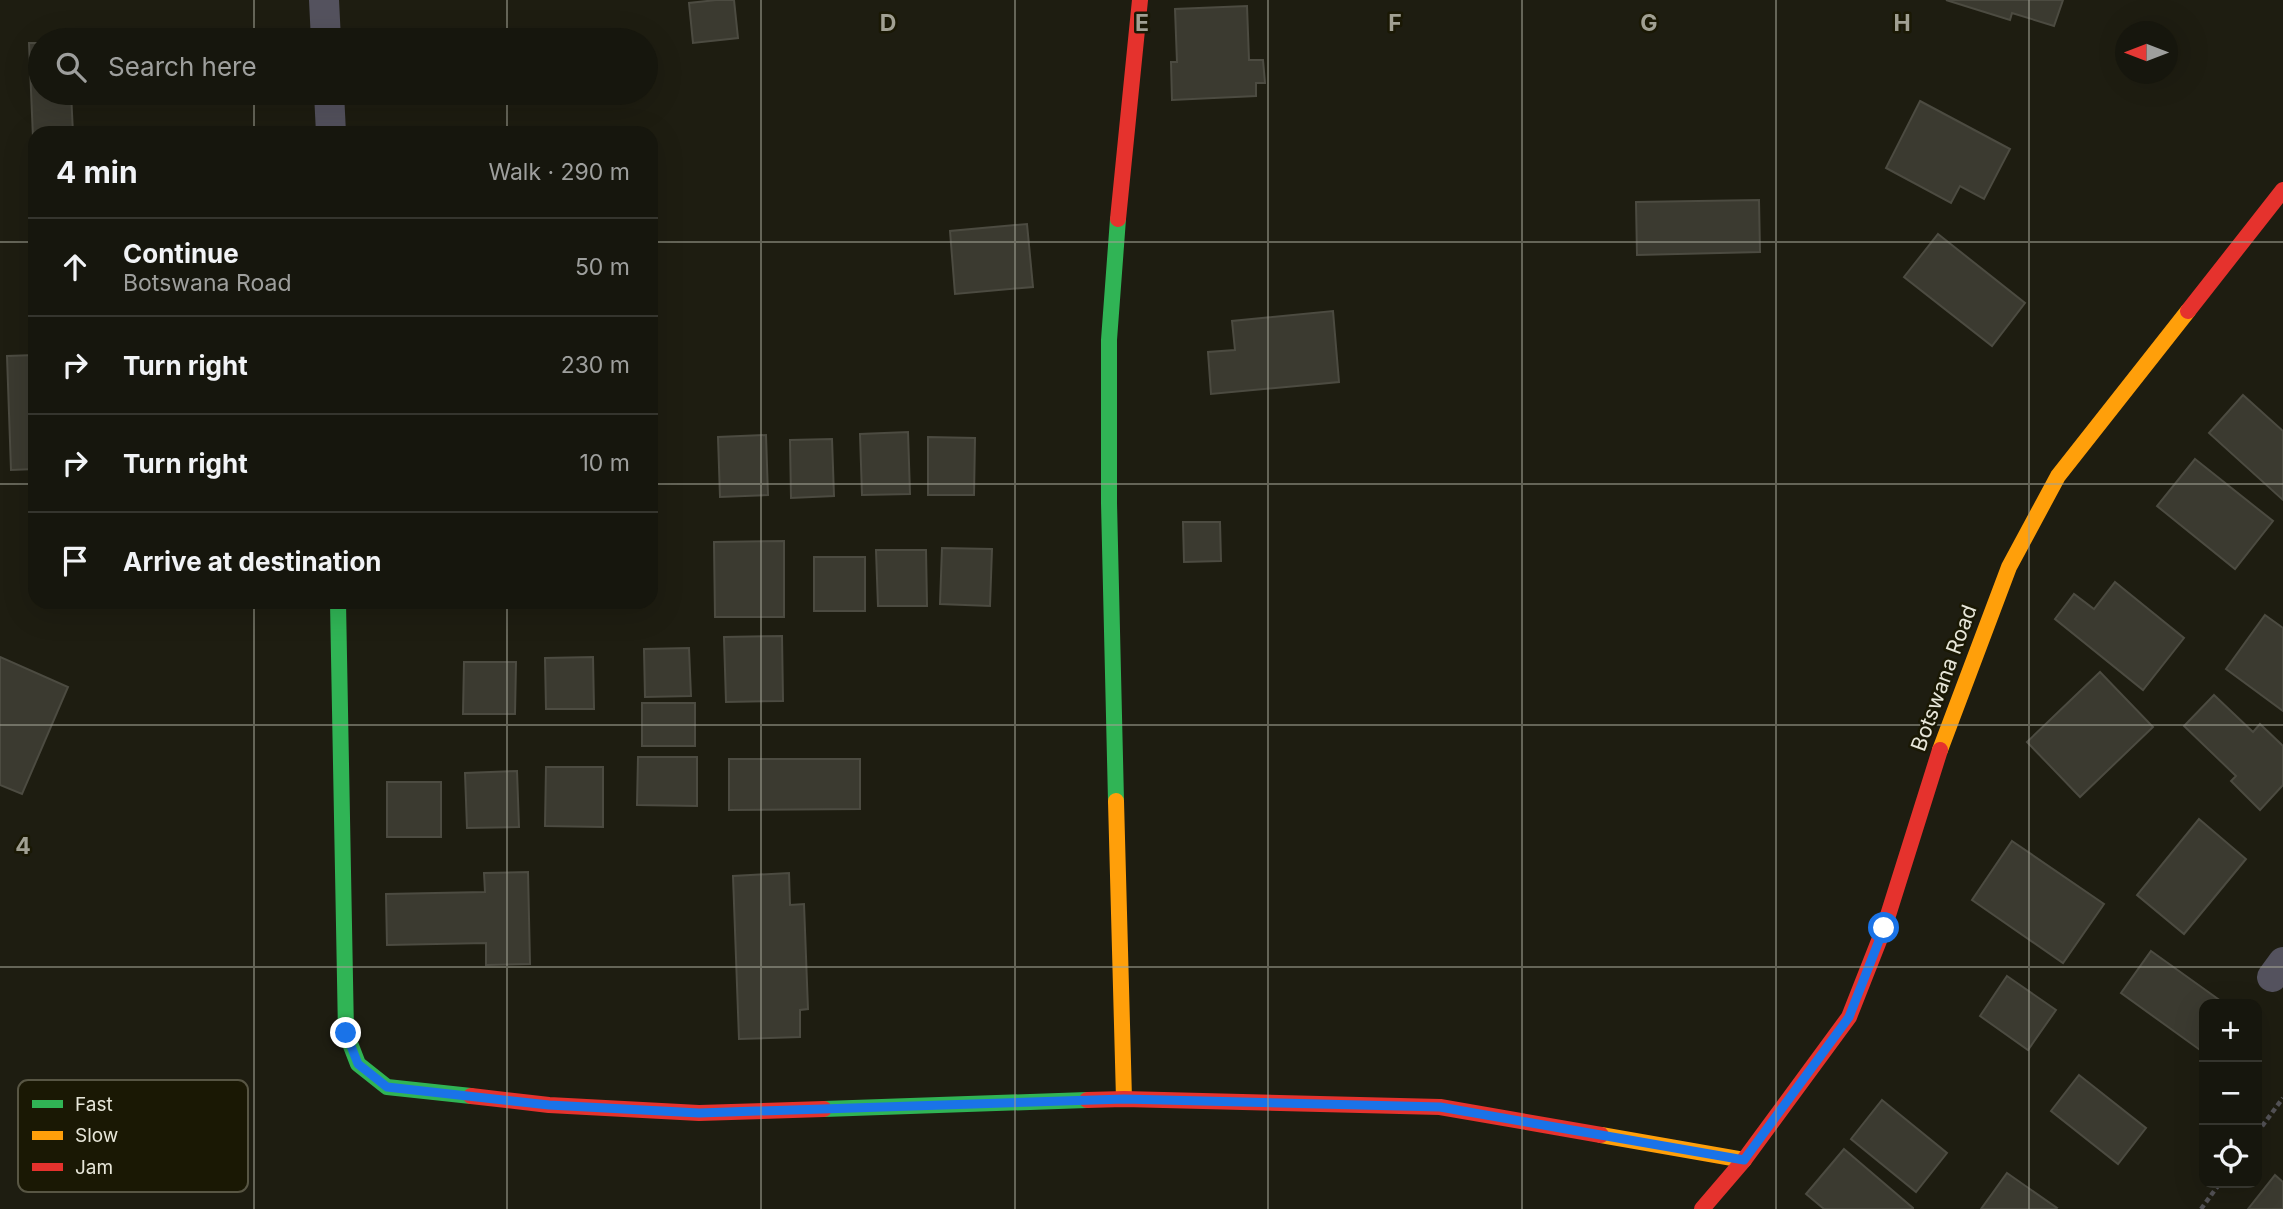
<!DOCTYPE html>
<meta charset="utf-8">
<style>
:root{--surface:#16160d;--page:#23231b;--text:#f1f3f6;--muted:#9e9f9d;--line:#35352e}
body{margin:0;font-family:Inter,sans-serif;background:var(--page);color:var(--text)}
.controls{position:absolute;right:21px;bottom:21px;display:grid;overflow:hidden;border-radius:14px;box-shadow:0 7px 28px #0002}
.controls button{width:63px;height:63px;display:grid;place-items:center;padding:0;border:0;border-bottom:2px solid var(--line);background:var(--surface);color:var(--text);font:35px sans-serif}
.compass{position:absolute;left:2115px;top:21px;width:63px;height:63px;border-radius:50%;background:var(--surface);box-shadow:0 7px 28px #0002;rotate:270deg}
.stop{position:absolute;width:21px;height:21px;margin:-16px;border:5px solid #1a73e8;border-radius:50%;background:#fff}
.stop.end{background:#1a73e8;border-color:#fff;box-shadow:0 2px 7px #0008}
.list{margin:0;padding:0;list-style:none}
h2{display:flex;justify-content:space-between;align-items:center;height:91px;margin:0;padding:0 28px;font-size:30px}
h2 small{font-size:23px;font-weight:400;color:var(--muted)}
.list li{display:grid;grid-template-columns:46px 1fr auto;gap:21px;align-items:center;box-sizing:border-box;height:98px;padding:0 28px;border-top:2px solid var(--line)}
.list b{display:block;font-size:26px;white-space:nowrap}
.list p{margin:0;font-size:23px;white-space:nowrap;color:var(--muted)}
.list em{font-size:23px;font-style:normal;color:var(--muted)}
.icon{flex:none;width:38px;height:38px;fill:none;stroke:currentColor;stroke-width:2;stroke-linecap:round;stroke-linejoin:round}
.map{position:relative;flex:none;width:2283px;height:1209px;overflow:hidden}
.search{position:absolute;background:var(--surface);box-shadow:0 7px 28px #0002;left:28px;top:28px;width:630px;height:77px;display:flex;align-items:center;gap:18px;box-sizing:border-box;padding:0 24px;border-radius:38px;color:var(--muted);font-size:26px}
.panel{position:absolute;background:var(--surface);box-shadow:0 7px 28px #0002;left:28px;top:126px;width:630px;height:483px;border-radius:21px}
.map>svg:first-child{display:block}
.building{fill:#3b3a30;stroke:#4c4b41;stroke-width:2}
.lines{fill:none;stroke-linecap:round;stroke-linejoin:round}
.path{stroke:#535256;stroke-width:4.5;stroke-dasharray:5 3.5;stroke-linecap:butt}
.street{stroke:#54525e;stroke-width:30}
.fast{stroke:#30b455;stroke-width:16}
.slow{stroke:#ff9f0a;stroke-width:16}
.jam{stroke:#e5322d;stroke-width:16}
.route{stroke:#1a73e8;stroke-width:9}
.grid{fill:none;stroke:#a1a093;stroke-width:2;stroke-opacity:0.55}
.labels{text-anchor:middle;stroke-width:5;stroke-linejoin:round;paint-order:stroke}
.street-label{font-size:21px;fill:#e7e6d9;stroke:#1a1804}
.key{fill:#1a1804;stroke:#585644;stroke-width:2}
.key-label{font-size:19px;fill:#e7e6d9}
.grid-label{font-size:23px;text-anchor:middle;font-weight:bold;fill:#a1a093;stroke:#1a1804;stroke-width:5;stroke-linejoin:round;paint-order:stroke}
</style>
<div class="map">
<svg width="2283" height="1209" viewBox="0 0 2283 1209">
<rect width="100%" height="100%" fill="#1e1d11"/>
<g class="building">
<path d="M716,0H734L738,38L693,43L689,3Z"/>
<path d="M1946,0H2063L2054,26L2012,13L2010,20Z"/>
<path d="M1247,6L1249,60H1263L1265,83H1256V96L1172,100L1171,62H1177L1175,9Z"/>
<path d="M29,43H40V93H71L73,133H35V185Z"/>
<path d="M1920,101L2010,149L1984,199L1960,186L1951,203L1886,168Z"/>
<path d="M1759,200L1760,252L1637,255L1636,202Z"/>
<path d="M1027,224L1033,287L955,294L950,231Z"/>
<path d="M1938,234L2025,303L1992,346L1904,277Z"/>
<path d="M1333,311L1339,382L1211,394L1208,352L1235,350L1232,321Z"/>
<path d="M35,355V469L11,470L7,356Z"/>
<path d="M2243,395L2283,431V500L2209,433Z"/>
<path d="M908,432L910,494L862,495L860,434Z"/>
<path d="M766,435L768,495L720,497L718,437Z"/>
<path d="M928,437L975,438L974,495H928Z"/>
<path d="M832,439L834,496L791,498L790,440Z"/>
<path d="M2195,459L2273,521L2235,569L2157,506Z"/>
<path d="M1183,522H1220L1221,561L1184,562Z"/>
<path d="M784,541V617H715L714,542Z"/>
<path d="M942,548L992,549L990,606L940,604Z"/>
<path d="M876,550H926L927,606H878Z"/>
<rect x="814" y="557" width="51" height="54"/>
<path d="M2115,582L2184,638L2143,690L2055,619L2074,594L2094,609Z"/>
<path d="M2265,615L2283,628V711L2226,669Z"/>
<path d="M782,636L783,701L726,702L724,637Z"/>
<path d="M689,648L691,696L645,697L644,649Z"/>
<path d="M0,657L68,687L22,794L0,785Z"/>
<path d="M593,657L594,709H546L545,658Z"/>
<path d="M464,662H516L515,714H463Z"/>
<path d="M2100,672L2153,727L2080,797L2027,742Z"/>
<path d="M2214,695L2253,732L2260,724L2283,746V785L2260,810L2231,781L2236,776L2184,726Z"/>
<rect x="642" y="703" width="53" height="43"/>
<path d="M638,757H697V806L637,805Z"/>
<path d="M729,759H860V809L729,810Z"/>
<path d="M546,767H603V827L545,826Z"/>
<path d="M517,771L519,827L467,828L465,773Z"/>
<rect x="387" y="782" width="54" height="55"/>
<path d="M2199,819L2246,859L2184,934L2137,895Z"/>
<path d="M2012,841L2104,904L2063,963L1972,900Z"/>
<path d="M528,872L530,964L486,965V943L387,945L386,894L485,892L484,873Z"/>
<path d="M789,873L790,905L804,904L808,1009L800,1010V1037L739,1039L733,876Z"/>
<path d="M2151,951L2225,1004H2204V1045L2200,1050L2121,993Z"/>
<path d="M2007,976L2056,1010L2028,1050L1980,1016Z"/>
<path d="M2079,1075L2146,1128L2118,1164L2051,1111Z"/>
<path d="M1882,1100L1947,1153L1916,1192L1851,1139Z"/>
<path d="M1844,1149L1913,1208V1209H1824L1806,1194Z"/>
<path d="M2007,1173L2057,1208L2056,1209H1981Z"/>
<path d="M2275,1175L2283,1182V1209H2248Z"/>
</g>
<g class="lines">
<g class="path">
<path d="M2257,1133L2283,1098"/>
<path d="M2201,1209L2220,1183"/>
</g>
<g class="street">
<path d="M324,0L326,40"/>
<path d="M329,93L331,133"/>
<path d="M2272,977L2283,962"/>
</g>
<g class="fast">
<path d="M338,602L346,1033L358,1064L387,1087L471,1096"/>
<path d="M1116,801L1109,503V340L1118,219"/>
<path d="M824,1109L1087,1100"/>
</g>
<g class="slow">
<path d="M1940,750L2009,567L2058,476L2188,311"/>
<path d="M1116,801L1124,1099"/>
<path d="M1601,1135L1744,1160"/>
</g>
<g class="jam">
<path d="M1118,219L1140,0"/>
<path d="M2188,311L2283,190"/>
<path d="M471,1096L549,1105L699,1113L824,1109"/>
<path d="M1087,1100L1124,1099L1440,1107L1601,1135"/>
<path d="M1702,1209L1744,1160L1849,1017L1884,928L1940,750"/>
</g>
</g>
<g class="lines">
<path class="route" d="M346,1033L358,1064L387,1087L549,1105L699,1113L1124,1099L1440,1107L1744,1160L1849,1017L1884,928"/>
</g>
<path class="grid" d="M254,0V40M507,0V40M761,0V1209M1015,0V1209M1268,0V1209M1522,0V1209M1776,0V1209M2029,0V1209M254,93V133M507,93V133M0,242H35M651,242H2283M0,484H35M651,484H2283M254,602V1209M507,602V1209M0,725H2283M0,967H2283"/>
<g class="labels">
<g class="street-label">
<text transform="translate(1944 678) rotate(-70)" y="7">Botswana Road</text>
</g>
</g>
<rect x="18" y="1080" width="230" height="112" rx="10" class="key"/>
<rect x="32" y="1100" width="31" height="8" fill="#30b455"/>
<rect x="32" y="1131" width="31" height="9" fill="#ff9f0a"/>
<rect x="32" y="1163" width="31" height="8" fill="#e5322d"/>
<g class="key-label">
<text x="75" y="1111">Fast</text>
<text x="75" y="1142">Slow</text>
<text x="75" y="1174">Jam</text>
</g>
<g class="grid-label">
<text x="888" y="31">D</text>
<text x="1142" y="31">E</text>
<text x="1395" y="31">F</text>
<text x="1649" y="31">G</text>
<text x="1902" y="31">H</text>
<text x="23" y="854">4</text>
</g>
</svg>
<div class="controls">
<button>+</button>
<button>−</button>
<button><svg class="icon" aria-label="locate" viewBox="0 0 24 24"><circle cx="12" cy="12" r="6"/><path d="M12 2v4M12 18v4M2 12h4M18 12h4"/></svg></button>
</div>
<svg class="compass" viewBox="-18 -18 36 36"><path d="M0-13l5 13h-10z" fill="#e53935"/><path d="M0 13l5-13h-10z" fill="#9e9f9d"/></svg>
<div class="stop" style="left:1884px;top:928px"></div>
<div class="stop end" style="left:346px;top:1033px"></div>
<div class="search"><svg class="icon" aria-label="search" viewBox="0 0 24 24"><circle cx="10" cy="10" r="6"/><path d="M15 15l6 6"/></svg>Search here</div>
<section class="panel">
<h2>4 min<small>Walk · 290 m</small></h2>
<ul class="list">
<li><svg class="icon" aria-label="ahead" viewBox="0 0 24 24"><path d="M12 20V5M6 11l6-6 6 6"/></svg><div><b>Continue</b><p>Botswana Road</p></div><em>50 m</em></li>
<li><svg class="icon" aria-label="right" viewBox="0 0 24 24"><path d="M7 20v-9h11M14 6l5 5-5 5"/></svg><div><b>Turn right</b></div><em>230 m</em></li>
<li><svg class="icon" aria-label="right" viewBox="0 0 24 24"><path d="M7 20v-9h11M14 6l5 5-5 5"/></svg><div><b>Turn right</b></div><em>10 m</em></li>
<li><svg class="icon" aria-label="arrive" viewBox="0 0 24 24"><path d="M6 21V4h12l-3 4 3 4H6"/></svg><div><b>Arrive at destination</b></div></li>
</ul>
</section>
</div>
